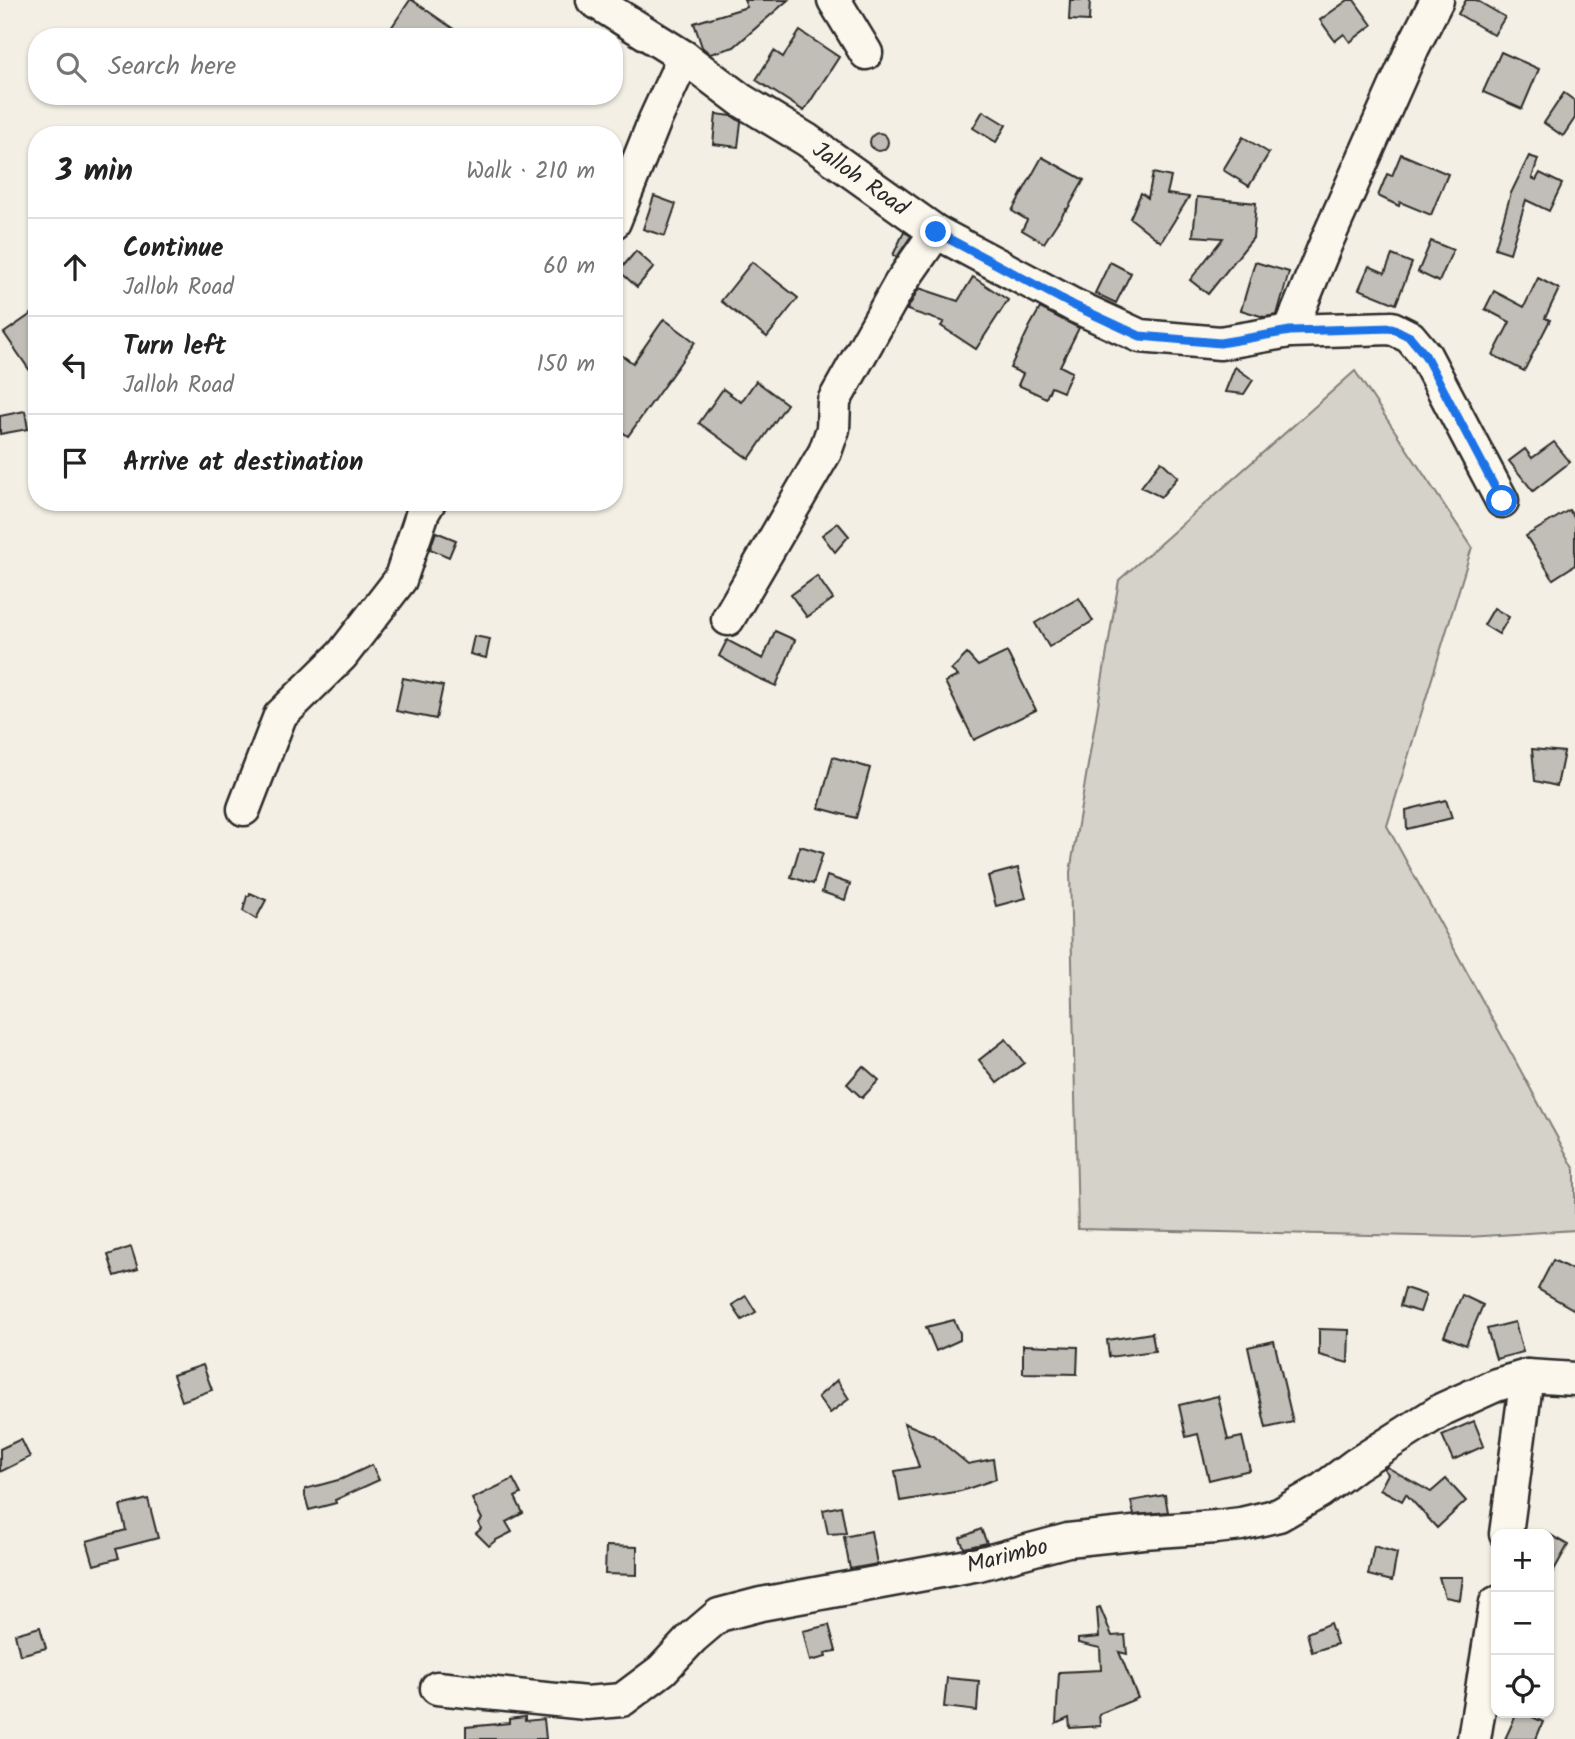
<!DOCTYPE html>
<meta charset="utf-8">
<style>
:root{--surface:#fff;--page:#f6f6f6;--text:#222;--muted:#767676;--line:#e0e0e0}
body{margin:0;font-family:Kalam,sans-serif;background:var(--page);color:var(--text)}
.controls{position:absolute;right:21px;bottom:21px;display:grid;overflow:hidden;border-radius:14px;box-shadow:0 2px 5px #0004}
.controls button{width:63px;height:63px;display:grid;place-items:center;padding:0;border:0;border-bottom:2px solid var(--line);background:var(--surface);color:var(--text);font:35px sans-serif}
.stop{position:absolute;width:21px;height:21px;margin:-16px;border:5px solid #1a73e8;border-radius:50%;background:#fff}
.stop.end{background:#1a73e8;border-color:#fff;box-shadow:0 2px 7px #0008}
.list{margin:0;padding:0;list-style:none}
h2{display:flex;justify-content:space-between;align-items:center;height:91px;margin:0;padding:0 28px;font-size:30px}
h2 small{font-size:23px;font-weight:400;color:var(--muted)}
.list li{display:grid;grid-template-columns:46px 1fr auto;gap:21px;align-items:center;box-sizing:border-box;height:98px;padding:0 28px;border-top:2px solid var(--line)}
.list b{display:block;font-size:26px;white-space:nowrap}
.list p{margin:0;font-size:23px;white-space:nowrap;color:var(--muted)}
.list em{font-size:23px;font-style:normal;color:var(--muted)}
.icon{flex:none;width:38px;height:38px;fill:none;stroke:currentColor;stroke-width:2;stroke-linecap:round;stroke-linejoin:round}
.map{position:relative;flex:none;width:1575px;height:1739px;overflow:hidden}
.search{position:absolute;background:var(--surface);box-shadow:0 2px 5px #0004;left:28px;top:28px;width:595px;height:77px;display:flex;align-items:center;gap:18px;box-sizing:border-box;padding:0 24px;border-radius:28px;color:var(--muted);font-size:26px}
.panel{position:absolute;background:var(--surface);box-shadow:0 2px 5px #0004;left:28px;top:126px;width:595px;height:385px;border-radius:28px}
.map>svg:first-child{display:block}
.green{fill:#d5d2c9;stroke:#807e7a;stroke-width:2}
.building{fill:#c0beb6;stroke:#2b2b2b;stroke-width:2}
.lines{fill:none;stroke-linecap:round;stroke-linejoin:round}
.minor-casing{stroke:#2b2b2b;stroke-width:37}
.minor{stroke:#fbf7ec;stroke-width:32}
.route{stroke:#1a73e8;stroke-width:9}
.labels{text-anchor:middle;stroke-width:7;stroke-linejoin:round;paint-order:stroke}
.street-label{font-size:23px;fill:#2b2b2b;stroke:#fbf7ec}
</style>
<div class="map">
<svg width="1575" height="1739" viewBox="0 0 1575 1739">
<rect width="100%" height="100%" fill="#f3efe4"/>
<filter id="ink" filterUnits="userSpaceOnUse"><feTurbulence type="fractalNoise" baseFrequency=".0143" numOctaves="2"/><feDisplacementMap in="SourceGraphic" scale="14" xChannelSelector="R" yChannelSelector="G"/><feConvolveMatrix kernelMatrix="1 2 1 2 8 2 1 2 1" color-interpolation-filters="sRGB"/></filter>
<g filter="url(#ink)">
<path class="green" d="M1355,371L1472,547L1387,826L1575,1170V1230L1468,1237L1078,1229L1070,872L1119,580Z"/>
<g class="building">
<path d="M410,0H412L465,37H385Z"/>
<path d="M744,0H788L734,47L710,54L702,47L694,23L747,7Z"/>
<path d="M1070,0H1090L1089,21L1069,20Z"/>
<path d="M1348,0H1354L1372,25L1350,42L1344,34L1335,41L1320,20Z"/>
<path d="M1466,0H1476L1505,17L1494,35L1458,14Z"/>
<path d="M800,31L839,57L804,111L756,80L774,51L783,57Z"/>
<path d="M1501,52L1539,69L1522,109L1483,92Z"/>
<path d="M1564,93L1575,101V118L1563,136L1544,123Z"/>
<path d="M983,111L1006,125L996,142L973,128Z"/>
<path d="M716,114L732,116L741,122L738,147L713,144Z"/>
<circle cx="879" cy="142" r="9"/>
<path d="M1243,137L1269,153L1249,186L1223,170Z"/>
<path d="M1401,154L1448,174L1431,215L1400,202L1399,206L1378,196L1387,174L1392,176Z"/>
<path d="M1529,156L1538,159L1532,178L1536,180L1540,173L1562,184L1549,211L1526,200L1510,253L1495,248L1511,193Z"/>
<path d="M1042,157L1084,180L1067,210L1066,209L1044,243L1022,230L1027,220L1012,211Z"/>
<path d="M1153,173L1171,177L1167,194L1189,197L1161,242L1130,218L1141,193L1148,198Z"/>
<path d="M654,196L676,204L665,236L643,229Z"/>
<path d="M1197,197L1256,203L1253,238L1208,294L1190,280L1223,238L1193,236Z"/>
<path d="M904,232L911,236L897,257L893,255Z"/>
<path d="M1431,241L1453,250L1439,282L1418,272Z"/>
<path d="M636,251L654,267L637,287L619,271Z"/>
<path d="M1392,255L1412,263L1396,304L1359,289L1369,266L1385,273Z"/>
<path d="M752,262L798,298L767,337L721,301Z"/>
<path d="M1110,262L1131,273L1116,303L1095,293Z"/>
<path d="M1255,262L1289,272L1277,315L1264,317L1241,310Z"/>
<path d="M973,277L1008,300L976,349L941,326L944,322L907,310L919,288L958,301Z"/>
<path d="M1538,278L1559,289L1545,318L1550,320L1524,371L1493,355L1510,322L1485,309L1494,291L1524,307Z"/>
<path d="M1040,308L1079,328L1060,366L1072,372L1063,392L1051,387L1046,398L1018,385L1023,374L1010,368L1030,326Z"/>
<path d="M37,310V381L4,333Z"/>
<path d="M664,319L695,342L628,436L614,426V350L633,363Z"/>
<path d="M1235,367L1253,380L1244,394L1225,392Z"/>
<path d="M756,381L787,404L749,459L699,423L723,389L741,402Z"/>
<path d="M25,411L28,429L0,434V416Z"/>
<path d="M1554,442L1570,462L1533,491L1509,461L1525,449L1532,458Z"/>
<path d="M1161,461L1178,477L1161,497L1141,487Z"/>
<path d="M1569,510L1575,519V565L1553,579L1526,536Z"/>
<path d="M838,523L849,536L835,552L822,535Z"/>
<path d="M436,532L456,540L449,557L430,549Z"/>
<path d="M817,576L833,599L807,617L791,595Z"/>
<path d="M1079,598L1093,621L1049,647L1035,623Z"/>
<path d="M1494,608L1509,617L1499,634L1484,625Z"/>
<path d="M775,631L795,640L776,686L756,677L719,656L727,640L763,659Z"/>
<path d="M474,636L490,639L486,658L470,654Z"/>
<path d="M1007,652L1036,710L974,740L945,682L958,676L951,670L967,654L978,666Z"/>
<path d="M403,678L443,686L436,719L396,711Z"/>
<path d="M1532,749L1564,752L1557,786L1535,781Z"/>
<path d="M833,757L870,768L856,818L819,808Z"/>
<path d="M1446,800L1452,818L1407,829L1406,810Z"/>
<path d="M800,846L823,853L813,884L791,877Z"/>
<path d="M1018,868L1026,898L996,906L988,876Z"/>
<path d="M827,876L850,884L845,900L822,892Z"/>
<path d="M250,893L266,900L256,919L243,911L247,896H249Z"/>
<path d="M1006,1039L1024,1063L997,1083L979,1060Z"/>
<path d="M863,1066L879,1080L862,1098L847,1084Z"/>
<path d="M131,1247L138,1269L115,1276L108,1255Z"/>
<path d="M1553,1260L1575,1271V1310L1538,1289Z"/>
<path d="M1405,1288L1426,1295L1420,1312L1400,1306Z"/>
<path d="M1462,1295L1483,1305L1466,1345L1444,1336Z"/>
<path d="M746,1296L756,1312L742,1320L732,1305Z"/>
<path d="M954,1320L960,1333V1340L936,1351L926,1327Z"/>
<path d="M1515,1322L1523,1352L1496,1359L1487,1329Z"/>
<path d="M1319,1329L1349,1330L1348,1363L1319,1355Z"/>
<path d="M1152,1333L1155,1351L1109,1357L1107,1340Z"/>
<path d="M1274,1341L1293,1422L1266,1428L1248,1347Z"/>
<path d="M1023,1345L1078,1347L1077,1374L1023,1373Z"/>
<path d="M203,1365L212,1390L182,1401L173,1375Z"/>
<path d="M837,1380L849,1399L830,1413L818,1397Z"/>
<path d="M1218,1396L1228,1440L1242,1437L1250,1470L1209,1480L1198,1434L1186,1437L1179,1405Z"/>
<path d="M1474,1421L1484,1446L1453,1460L1442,1435Z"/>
<path d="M904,1423L933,1435L968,1464L993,1459L996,1479L961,1491L900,1501L895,1471L919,1467Z"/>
<path d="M21,1439L30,1457L0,1472V1449Z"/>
<path d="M372,1465L379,1480L335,1500L336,1503L309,1510L305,1496V1489L342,1479Z"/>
<path d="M1387,1467L1431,1492L1446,1479L1466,1501L1437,1528L1406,1494L1402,1501L1380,1489L1388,1474L1384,1469Z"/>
<path d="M513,1479L521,1494L515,1497L523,1513L506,1522L512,1532L496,1540L489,1546L476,1533L481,1529L479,1523L482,1519L472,1499Z"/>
<path d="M1165,1495L1168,1512L1134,1515L1131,1501Z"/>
<path d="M148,1499L158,1538L116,1549L119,1558L94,1565L87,1541L126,1530L120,1506Z"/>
<path d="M841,1506L846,1533L828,1534L823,1510Z"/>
<path d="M981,1529L987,1543L964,1548L960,1538Z"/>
<path d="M871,1531L877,1564L850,1569L844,1537Z"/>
<path d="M1549,1534L1568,1545L1549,1579Z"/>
<path d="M606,1546L637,1547V1575L605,1574Z"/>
<path d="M1374,1546L1397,1553L1392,1581L1368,1575Z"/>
<path d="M1439,1577H1463L1460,1600L1445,1597Z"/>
<path d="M1100,1607L1112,1636L1125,1635L1127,1654L1119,1652L1138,1698L1099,1714L1100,1726L1070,1728L1069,1718L1056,1724L1059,1672L1101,1670L1100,1648L1078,1643V1639L1099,1637L1097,1608Z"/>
<path d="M1330,1623L1337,1644L1312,1652L1307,1633Z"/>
<path d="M829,1625L836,1651L825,1653L826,1657L810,1661L803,1631Z"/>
<path d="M40,1627L46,1648L20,1655L15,1634Z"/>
<path d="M947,1678L979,1681L977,1711L944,1707Z"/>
<path d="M1517,1713H1524L1543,1722L1536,1739H1505Z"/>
<path d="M525,1717V1721L544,1719L546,1739H466V1727L509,1723V1719Z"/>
</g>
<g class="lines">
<g class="minor-casing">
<g id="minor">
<path d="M593,0L684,57L741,100L807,140L936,232L1073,305L1140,336L1220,343L1290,331L1392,328L1410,337L1425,355L1502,501"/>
<path d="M834,0L866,53"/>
<path d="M614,222L655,120L684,57"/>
<path d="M1290,331L1326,243L1413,47L1437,0"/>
<path d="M728,619L825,452L833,429L834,401L900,284L936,232"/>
<path d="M244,809L280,716L342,655L400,580L423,512L429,502"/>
<path d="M1506,1534L1527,1376"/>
<path d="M437,1688L586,1703L622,1700L662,1670L692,1638L719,1615L761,1604L979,1564L1068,1540L1143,1532L1216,1527L1241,1524L1279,1515L1319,1492L1355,1465L1443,1409L1496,1385L1527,1376L1575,1379"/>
<path d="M1474,1739L1496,1603"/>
</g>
</g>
<use href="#minor" class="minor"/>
</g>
</g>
<g class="lines" filter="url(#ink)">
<path class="route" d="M936,232L1073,305L1140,336L1220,343L1290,331L1392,328L1410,337L1425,355L1502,501"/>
</g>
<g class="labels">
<g class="street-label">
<text transform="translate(861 178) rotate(35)" y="8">Jalloh Road</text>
<text transform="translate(1007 1555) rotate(-14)" y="8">Marimbo</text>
</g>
</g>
</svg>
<div class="controls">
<button>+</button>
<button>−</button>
<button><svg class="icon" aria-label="locate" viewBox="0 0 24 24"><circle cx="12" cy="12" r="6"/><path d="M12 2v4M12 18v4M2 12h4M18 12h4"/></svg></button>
</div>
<div class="stop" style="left:1502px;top:501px"></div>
<div class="stop end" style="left:936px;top:232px"></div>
<div class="search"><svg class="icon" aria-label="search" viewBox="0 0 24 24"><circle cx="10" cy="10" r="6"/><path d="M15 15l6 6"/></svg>Search here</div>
<section class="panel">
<h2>3 min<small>Walk · 210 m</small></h2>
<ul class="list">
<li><svg class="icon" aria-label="ahead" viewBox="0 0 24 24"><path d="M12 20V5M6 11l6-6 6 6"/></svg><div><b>Continue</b><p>Jalloh Road</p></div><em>60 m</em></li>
<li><svg class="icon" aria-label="left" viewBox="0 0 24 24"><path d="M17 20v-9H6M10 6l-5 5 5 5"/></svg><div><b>Turn left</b><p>Jalloh Road</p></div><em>150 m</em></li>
<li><svg class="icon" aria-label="arrive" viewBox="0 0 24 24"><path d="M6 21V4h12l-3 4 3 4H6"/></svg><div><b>Arrive at destination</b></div></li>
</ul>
</section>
</div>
